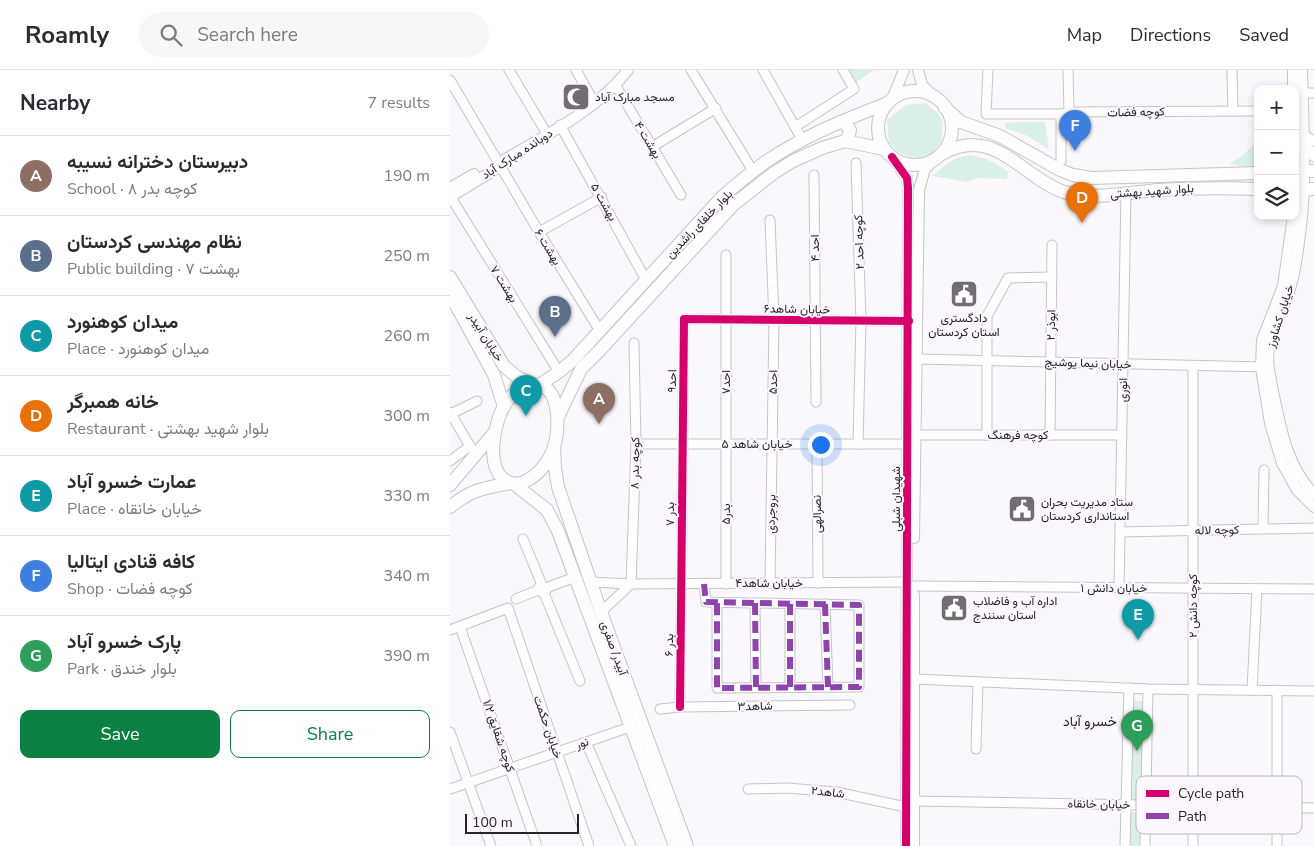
<!DOCTYPE html>
<meta charset="utf-8">
<style>
:root{--surface:#fff;--page:#f7f7f7;--text:#2b2b33;--muted:#7c7c81;--line:#e1e1e2;--accent:#0b8043}
body{margin:0;font-family:"Nunito Sans",Vazirmatn,sans-serif;background:var(--page);color:var(--text)}
.controls{position:absolute;right:15px;top:15px;display:grid;overflow:hidden;border-radius:10px;box-shadow:0 2px 8px #0003}
.controls button{width:45px;height:45px;display:grid;place-items:center;padding:0;border:0;border-bottom:1px solid var(--line);background:var(--surface);color:var(--text);font:25px sans-serif}
.scale{position:absolute;left:15px;bottom:12px;width:114px;box-sizing:border-box;padding-left:5px;border:2px solid #2a212d;border-top:0;font-size:14px;line-height:18px;white-space:nowrap;color:#2a212d;-webkit-text-stroke:4px #fbf7fd;paint-order:stroke}
.you{position:absolute;left:370px;top:374px;width:18px;height:18px;margin:-12px;border:4px solid #fff;border-radius:50%;background:#1a73e8;box-shadow:0 0 0 8px #1a73e833}
.badge{display:grid;place-items:center;width:32px;height:32px;border-radius:50%;background:var(--accent);color:#fff;font-size:16px;font-weight:700}
.pin{position:absolute;translate:-50% -41px;filter:drop-shadow(0 1px 2px #0008)}
.pin::after{content:'';position:absolute;top:26px;width:18px;height:15px;background:inherit;clip-path:polygon(0 0,100% 0,50% 100%)}
.list{margin:0;padding:0;list-style:none}
h2{display:flex;justify-content:space-between;align-items:center;height:65px;margin:0;padding:0 20px;font-size:21px}
h2 small{font-size:16px;font-weight:400;color:var(--muted)}
.list li{display:grid;grid-template-columns:32px 1fr auto;gap:15px;align-items:center;box-sizing:border-box;height:80px;padding:0 20px;border-top:1px solid var(--line)}
.list b{display:block;font-size:19px;white-space:nowrap}
.list p{margin:0;font-size:16px;white-space:nowrap;color:var(--muted)}
.list em{font-size:16px;font-style:normal;color:var(--muted)}
.actions{display:flex;gap:10px;padding:15px 20px}
.actions a{flex:1;padding:11px 0;border:1px solid var(--accent);border-radius:10px;text-align:center;font-size:18px;color:var(--accent)}
.actions .main{background:var(--accent);color:#fff}
.icon{flex:none;width:28px;height:28px;fill:none;stroke:currentColor;stroke-width:2;stroke-linecap:round;stroke-linejoin:round}
.map{position:relative;flex:none;width:864px;height:776px;overflow:hidden}
header{display:flex;align-items:center;gap:30px;box-sizing:border-box;height:70px;padding:0 25px;background:var(--surface);border-bottom:1px solid var(--line)}
header strong{font-size:24px}
nav{display:flex;gap:28px;margin-inline-start:auto;font-size:18px}
.search{width:350px;height:45px;background:var(--page);display:flex;align-items:center;gap:12px;box-sizing:border-box;padding:0 18px;border-radius:28px;color:var(--muted);font-size:19px}
main{display:flex}
aside{flex:1;background:var(--surface)}
.map>svg:first-child{display:block}
.green{fill:#daefe6}
.lines{fill:none;stroke-linecap:round;stroke-linejoin:round}
.minor-casing{stroke:#c8c3ca;stroke-width:11}
.tertiary-casing{stroke:#c8c3ca;stroke-width:12}
.secondary-casing{stroke:#c8c3ca;stroke-width:14}
.minor{stroke:#fefeff;stroke-width:9}
.tertiary{stroke:#fefeff;stroke-width:10}
.secondary{stroke:#fefeff;stroke-width:12}
.quiet{stroke:#8e44ad;stroke-width:6;stroke-dasharray:12 6;stroke-linecap:butt}
.cycleway-casing{stroke:#fbf7fd;stroke-width:11}
.cycleway{stroke:#d6006c;stroke-width:8}
.labels{text-anchor:middle;stroke-width:4;stroke-linejoin:round;paint-order:stroke}
.poi-label{font-size:12px;fill:#2a212d;stroke:#fbf7fd;text-anchor:start}
.street-label{font-size:12px;fill:#2a212d;stroke:#fbf7fd}
.neighbourhood-label{font-size:14px;fill:#2a212d;stroke:#fbf7fd}
.key{fill:#fbf7fd;stroke:#bcb7bf;stroke-width:1}
.key-label{font-size:14px;fill:#2a212d}
</style>
<header>
<strong>Roamly</strong>
<div class="search"><svg class="icon" aria-label="search" viewBox="0 0 24 24"><circle cx="10" cy="10" r="6"/><path d="M15 15l6 6"/></svg>Search here</div>
<nav><a>Map</a><a>Directions</a><a>Saved</a></nav>
</header>
<main>
<aside>
<h2>Nearby<small>7 results</small></h2>
<ul class="list">
<li><span class="badge" style="background:#8d6e63">A</span><div><b>دبیرستان دخترانه نسیبه</b><p>School · کوچه بدر ۸</p></div><em>190 m</em></li>
<li><span class="badge" style="background:#5c6f8a">B</span><div><b>نظام مهندسی کردستان</b><p>Public building · بهشت ۷</p></div><em>250 m</em></li>
<li><span class="badge" style="background:#0f9aa8">C</span><div><b>میدان کوهنورد</b><p>Place · میدان کوهنورد</p></div><em>260 m</em></li>
<li><span class="badge" style="background:#e8710a">D</span><div><b>خانه همبرگر</b><p>Restaurant · بلوار شهید بهشتی</p></div><em>300 m</em></li>
<li><span class="badge" style="background:#0f9aa8">E</span><div><b>عمارت خسرو آباد</b><p>Place · خیابان خانقاه</p></div><em>330 m</em></li>
<li><span class="badge" style="background:#3f7fe0">F</span><div><b>کافه قنادی ایتالیا</b><p>Shop · کوچه فضات</p></div><em>340 m</em></li>
<li><span class="badge" style="background:#2e9e5b">G</span><div><b>پارک خسرو آباد</b><p>Park · بلوار خندق</p></div><em>390 m</em></li>
</ul>
<div class="actions"><a class="main">Save</a><a>Share</a></div>
</aside>
<div class="map">
<svg width="864" height="776" viewBox="0 0 864 776">
<rect width="100%" height="100%" fill="#faf8fc"/>
<g class="green">
<path d="M396,0H424L404,14Z"/>
<path d="M475,33L488,43L493,53L491,72L483,83L470,88L460,87L448,82L439,72L437,50L456,35Z"/>
<path d="M573,52H595L599,80L578,66L555,58V53Z"/>
<path d="M808,70V98L779,94L792,86Z"/>
<path d="M519,85C536,87 545,93 558,102L557,109L528,108L517,112L483,106C493,96 505,87 519,85Z"/>
<path d="M681,631H696L693,730H678Z"/>
<path d="M678,742H692L691,776H676Z"/>
</g>
<g class="lines">
<g class="minor-casing">
<g id="minor">
<path d="M59,0L97,64"/>
<path d="M126,0L145,34"/>
<path d="M241,0L303,101"/>
<path d="M313,0L353,71"/>
<path d="M538,0L536,44H611"/>
<path d="M618,0L619,42"/>
<path d="M782,0L783,41"/>
<path d="M0,10L89,162L150,261"/>
<path d="M166,16L231,125"/>
<path d="M852,23H864"/>
<path d="M110,55L196,210"/>
<path d="M345,57L404,19L393,0"/>
<path d="M853,64L864,71"/>
<path d="M202,77L266,38"/>
<path d="M611,91V44L619,42L808,41"/>
<path d="M406,93L411,251L408,374"/>
<path d="M364,105L366,332"/>
<path d="M0,126L109,302"/>
<path d="M89,162L152,127"/>
<path d="M276,185V514"/>
<path d="M466,289L816,297"/>
<path d="M0,342L21,378"/>
<path d="M1,344L27,331"/>
<path d="M465,365H672"/>
<path d="M537,365V246L558,208L602,207"/>
<path d="M600,365L602,175"/>
<path d="M186,374H458"/>
<path d="M367,374L368,513"/>
<path d="M0,391L20,376"/>
<path d="M813,459L814,400"/>
<path d="M670,462L864,458"/>
<path d="M73,469L92,515"/>
<path d="M141,512L181,514L457,512"/>
<path d="M320,513L324,250L320,150"/>
<path d="M181,514L186,374L184,273"/>
<path d="M254,514L256,532C307,533 358,534 409,535V617L267,618V532"/>
<path d="M464,516L864,519"/>
<path d="M96,518L125,507"/>
<path d="M669,518L676,122"/>
<path d="M94,523L130,611"/>
<path d="M66,529L88,520L89,517L92,515L96,518V521L93,523L88,520"/>
<path d="M305,533L306,617"/>
<path d="M375,534L378,617"/>
<path d="M151,542L181,514"/>
<path d="M10,557L87,776"/>
<path d="M0,560L58,538L139,776"/>
<path d="M464,609L698,619L864,621"/>
<path d="M340,617V534"/>
<path d="M802,620L807,519"/>
<path d="M827,620V776"/>
<path d="M230,637L234,249L459,251"/>
<path d="M210,639L230,637L400,635"/>
<path d="M0,662L41,776"/>
<path d="M136,672L181,776"/>
<path d="M526,679L528,612"/>
<path d="M0,719L180,657"/>
<path d="M298,719L337,718L386,722L456,737"/>
<path d="M464,731L864,738"/>
<path d="M675,776L679,618"/>
<path d="M695,776L698,619"/>
<path d="M743,776V296"/>
</g>
</g>
<g class="tertiary-casing">
<g id="tertiary">
<path d="M468,0L472,15L484,27"/>
<path d="M852,0C853,52 857,105 851,156C848,181 845,207 836,231C830,246 822,261 819,277C816,294 821,310 824,326C831,360 838,398 864,424"/>
<path d="M843,19V0"/>
<path d="M442,29L454,0"/>
<path d="M442,87L457,108L458,118L456,776"/>
<path d="M0,118L24,104"/>
<path d="M0,127L46,99L49,93C94,66 146,41 178,0"/>
<path d="M843,146L833,216L812,270L811,298L820,353L832,393L847,420L864,437"/>
<path d="M464,468L469,120L475,99L483,91"/>
<path d="M464,776V525"/>
</g>
</g>
<g class="secondary-casing">
<g id="secondary">
<circle cx="465" cy="58" r="37"/>
<path d="M495,38L511,52L550,66L610,100L623,105L641,108L808,103"/>
<path d="M390,52L395,53L400,60L398,68L395,71"/>
<path d="M853,75L864,85"/>
<path d="M492,84C544,54 571,107 614,122C642,131 680,122 709,120C742,118 775,118 808,119"/>
<path d="M845,102L864,101"/>
<path d="M845,120L864,119"/>
<path d="M0,207L54,296L67,307L85,315"/>
<path d="M0,224L44,305L54,337"/>
<path d="M78,315C82,315 86,314 90,315C112,322 109,363 103,380C98,393 88,405 76,411C72,413 65,415 61,413C32,404 44,349 57,331C63,324 70,319 78,315Z"/>
<path d="M89,315L109,302L123,290L272,127C287,114 301,102 317,91C354,66 396,49 438,33"/>
<path d="M108,347L131,299L150,280L283,135L325,102L343,91L372,78L395,71L434,79"/>
<path d="M104,376L105,398L108,417L151,542L237,776"/>
<path d="M63,413L97,440L108,461L225,776"/>
<path d="M0,415L43,364"/>
<path d="M0,437C22,419 34,418 61,413"/>
</g>
</g>
<use href="#minor" class="minor"/>
<use href="#tertiary" class="tertiary"/>
<use href="#secondary" class="secondary"/>
<g class="quiet">
<path d="M254,514L256,532C307,533 358,534 409,535V617L267,618V532"/>
<path d="M305,533L306,617"/>
<path d="M375,534L378,617"/>
<path d="M340,617V534"/>
</g>
<g class="cycleway-casing">
<g id="cycleway">
<path d="M442,87L457,108L458,118L456,776"/>
<path d="M230,637L234,249L459,251"/>
</g>
</g>
<use href="#cycleway" class="cycleway"/>
</g>
<defs>
<g id="mosque-square" transform="scale(1.4375)"><rect x="-9" y="-9" width="18" height="18" rx="4" fill="#736c75" stroke="#fbf7fd"/><path d="M3.5-4.9A6 6 0 1 0 3.5 4.9A5 5 0 1 1 3.5-4.9Z" fill="#fff"/></g>
<g id="civic-square" transform="scale(1.4375)"><rect x="-9" y="-9" width="18" height="18" rx="4" fill="#736c75" stroke="#fbf7fd"/><path d="M-.6-6.5H3V-4.5H.6V-3L4-1V1h2V6H-6V1h2V-1L-.6-3ZM-1.2 2.5V6h2.4V2.5Z" fill="#fff"/></g>
</defs>
<g fill-rule="evenodd">
<use href="#mosque-square" x="126" y="27"/>
<use href="#civic-square" x="514" y="224"/>
<use href="#civic-square" x="572" y="439"/>
<use href="#civic-square" x="504" y="538"/>
</g>
<g class="labels">
<g class="poi-label">
<text x="145" y="31">مسجد مبارک آباد</text>
<text x="514" y="252" text-anchor="middle">دادگستری<tspan x="514" dy="14">استان کردستان</tspan></text>
<text x="591" y="436">ستاد مدیریت بحران<tspan x="591" dy="14">استانداری کردستان</tspan></text>
<text x="523" y="535">اداره آب و فاضلاب<tspan x="523" dy="14">استان سنندج</tspan></text>
</g>
<g class="street-label">
<text transform="translate(686 42) rotate(-1)" y="4">کوچه فضات</text>
<text transform="translate(198 70) rotate(59)" y="4">بهشت ۴</text>
<text transform="translate(67 84) rotate(-33)" y="4">دوبانده مبارک آباد</text>
<text transform="translate(702 121) rotate(-4)" y="4">بلوار شهید بهشتی</text>
<text transform="translate(154 132) rotate(61)" y="4">بهشت ۵</text>
<text transform="translate(249 154) rotate(-46)" y="4">بلوار خلفای راشدین</text>
<text transform="translate(409 172) rotate(-92)" y="4">کوچه احد ۲</text>
<text transform="translate(98 177) rotate(59)" y="4">بهشت ۶</text>
<text transform="translate(365 178) rotate(-91)" y="4">احد ۴</text>
<text transform="translate(54 214) rotate(58)" y="4">بهشت ۷</text>
<text transform="translate(347 239) rotate(1)" y="4">خیابان شاهد۶</text>
<text transform="translate(830 246) rotate(-72)" y="4">خیابان کشاورز</text>
<text transform="translate(601 255) rotate(-89)" y="4">ابوذر ۲</text>
<text transform="translate(36 267) rotate(58)" y="4">خیابان آبیدر</text>
<text transform="translate(638 293) rotate(2)" y="4">خیابان نیما یوشیج</text>
<text transform="translate(222 311) rotate(-89)" y="4">احد۹</text>
<text transform="translate(276 312) rotate(-90)" y="4">احد۷</text>
<text transform="translate(323 312) rotate(-89)" y="4">احد۵</text>
<text transform="translate(673 320) rotate(-89)" y="4">انوری</text>
<text x="568" y="369">کوچه فرهنگ</text>
<text x="307" y="378">خیابان شاهد ۵</text>
<text transform="translate(185 393) rotate(-89)" y="4">کوچه بدر ۸</text>
<text transform="translate(446 429) rotate(-90)" y="4">شهیدان شبلی</text>
<text transform="translate(220 444) rotate(-90)" y="4">بدر ۷</text>
<text transform="translate(276 444) rotate(-90)" y="4">بدر۵</text>
<text transform="translate(321 444) rotate(-89)" y="4">بروجردی</text>
<text transform="translate(367 444) rotate(-91)" y="4">نصرالهی</text>
<text transform="translate(767 460) rotate(-1)" y="4">کوچه لاله</text>
<text x="319" y="517">خیابان شاهد۴</text>
<text x="664" y="522">خیابان دانش ۱</text>
<text transform="translate(743 536) rotate(-90)" y="4">کوچه دانش ۲</text>
<text transform="translate(219 575) rotate(-89)" y="4">بدر ۶</text>
<text transform="translate(164 578) rotate(70)" y="4">آبیدر/ صفری</text>
<text transform="translate(305 636) rotate(-1)" y="4">شاهد۳</text>
<text transform="translate(98 657) rotate(71)" y="4">خیابان حکمت</text>
<text transform="translate(49 666) rotate(71)" y="4">کوچه شقایق ۱/۲</text>
<text transform="translate(132 673) rotate(-19)" y="4">نور</text>
<text transform="translate(378 722) rotate(7)" y="4">شاهد۲</text>
<text transform="translate(649 734) rotate(1)" y="4">خیابان خانقاه</text>
</g>
<g class="neighbourhood-label">
<text x="640" y="656">خسرو آباد</text>
</g>
</g>
<rect x="686" y="706" width="166" height="58" rx="8" class="key"/>
<rect x="696" y="720" width="23" height="7" fill="#d6006c"/>
<rect x="696" y="743" width="23" height="6" fill="#8e44ad"/>
<g class="key-label">
<text x="728" y="728">Cycle path</text>
<text x="728" y="751">Path</text>
</g>
</svg>
<div class="controls">
<button>+</button>
<button>−</button>
<button><svg class="icon" aria-label="layers" viewBox="0 0 24 24"><path d="M12 4l9 5-9 5-9-5zM3 14l9 5 9-5"/></svg></button>
</div>
<div class="scale">100 m</div>
<div class="you"></div>
<div class="pin badge" style="left:149px;top:354px;background:#8d6e63">A</div>
<div class="pin badge" style="left:105px;top:267px;background:#5c6f8a">B</div>
<div class="pin badge" style="left:76px;top:346px;background:#0f9aa8">C</div>
<div class="pin badge" style="left:632px;top:153px;background:#e8710a">D</div>
<div class="pin badge" style="left:688px;top:570px;background:#0f9aa8">E</div>
<div class="pin badge" style="left:625px;top:81px;background:#3f7fe0">F</div>
<div class="pin badge" style="left:687px;top:681px;background:#2e9e5b">G</div>
</div>
</main>
